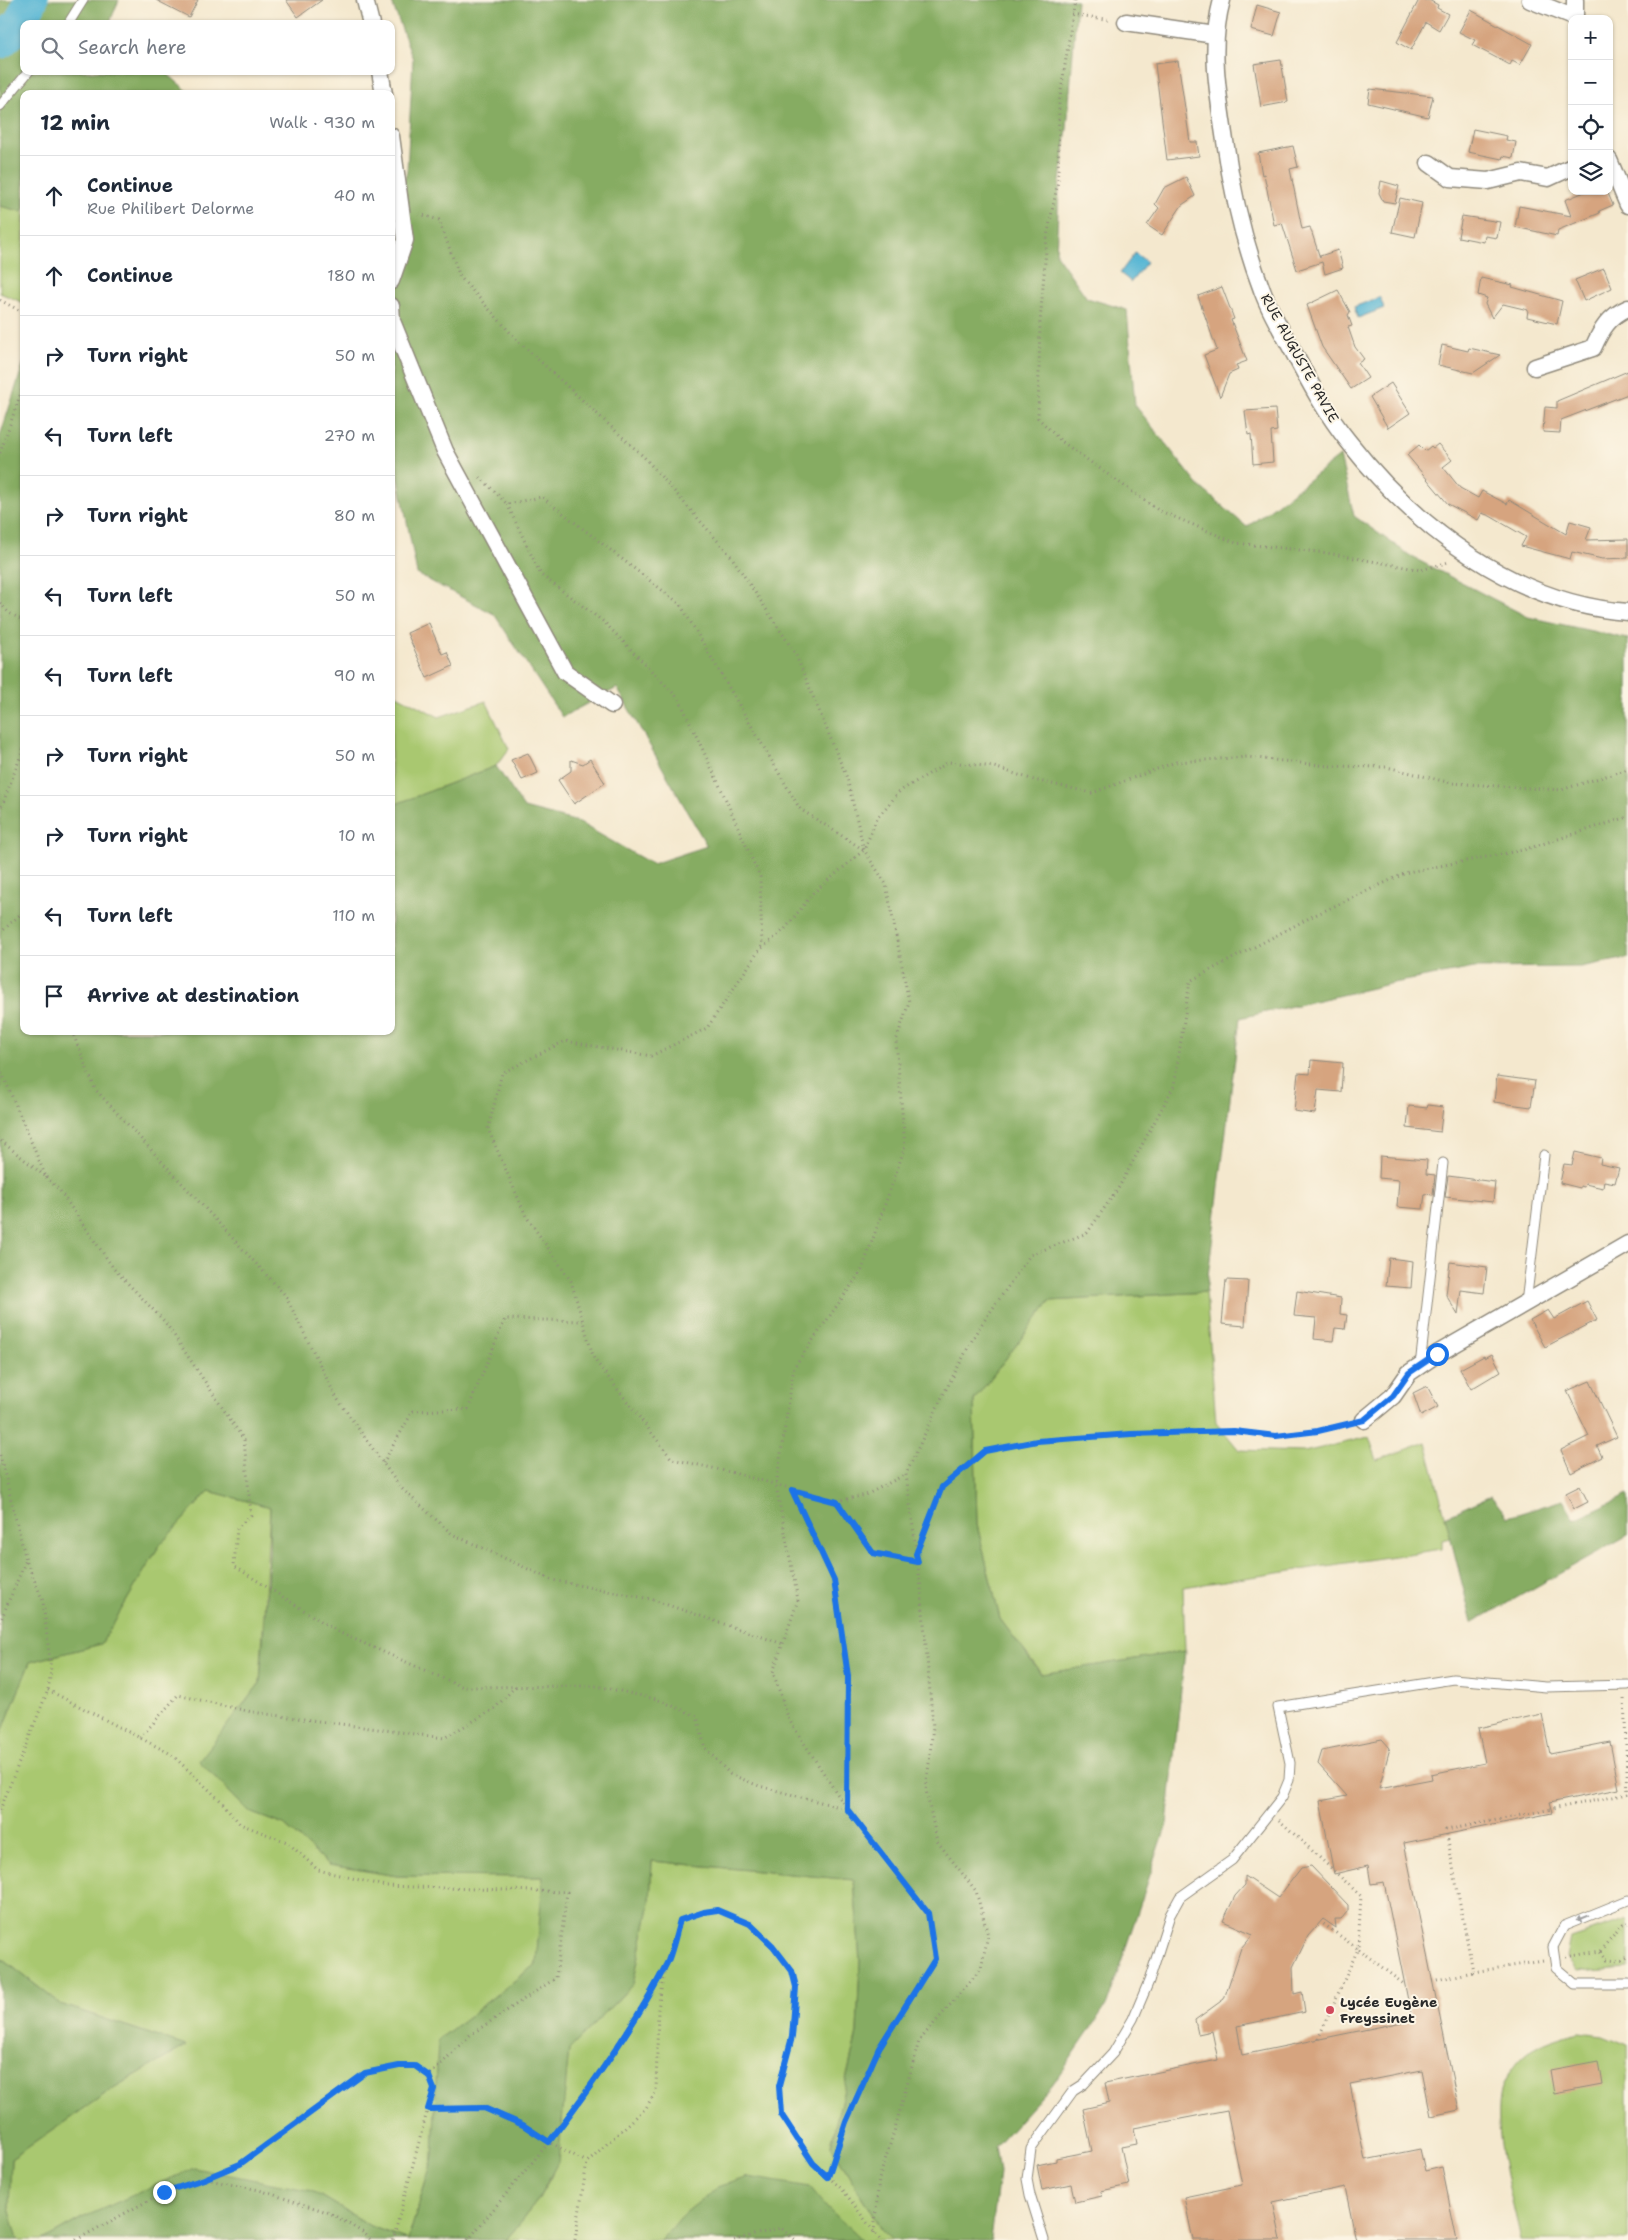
<!DOCTYPE html>
<meta charset="utf-8">
<style>
:root{--surface:#fff;--page:#f6f6f7;--text:#1f2937;--muted:#747a83;--line:#e0e1e3}
body{margin:0;font-family:"Shantell Sans",sans-serif;background:var(--page);color:var(--text)}
.controls{position:absolute;right:15px;top:15px;display:grid;overflow:hidden;border-radius:10px;box-shadow:0 1px 4px #0004}
.controls button{width:45px;height:45px;display:grid;place-items:center;padding:0;border:0;border-bottom:1px solid var(--line);background:var(--surface);color:var(--text);font:25px sans-serif}
.stop{position:absolute;width:15px;height:15px;margin:-11px;border:4px solid #1a73e8;border-radius:50%;background:#fff}
.stop.end{background:#1a73e8;border-color:#fff;box-shadow:0 1px 5px #0008}
.list{margin:0;padding:0;list-style:none}
h2{display:flex;justify-content:space-between;align-items:center;height:65px;margin:0;padding:0 20px;font-size:21px}
h2 small{font-size:16px;font-weight:400;color:var(--muted)}
.list li{display:grid;grid-template-columns:32px 1fr auto;gap:15px;align-items:center;box-sizing:border-box;height:80px;padding:0 20px;border-top:1px solid var(--line)}
.list b{display:block;font-size:19px;white-space:nowrap}
.list p{margin:0;font-size:16px;white-space:nowrap;color:var(--muted)}
.list em{font-size:16px;font-style:normal;color:var(--muted)}
.icon{flex:none;width:28px;height:28px;fill:none;stroke:currentColor;stroke-width:2;stroke-linecap:round;stroke-linejoin:round}
.map{position:relative;flex:none;width:1628px;height:2240px;overflow:hidden}
.search{position:absolute;background:var(--surface);box-shadow:0 1px 4px #0004;left:20px;top:20px;width:375px;height:55px;display:flex;align-items:center;gap:12px;box-sizing:border-box;padding:0 18px;border-radius:10px;color:var(--muted);font-size:19px}
.panel{position:absolute;background:var(--surface);box-shadow:0 1px 4px #0004;left:20px;top:90px;width:375px;height:945px;border-radius:10px}
.map>svg:first-child{display:block}
.green{fill:#a9c86f;stroke:#6a7a4d}
.forest{fill:#86ac62;stroke:#586c46}
.water{fill:#56b6d4;stroke:#407080}
.lines{fill:none;stroke-linecap:round;stroke-linejoin:round}
.river{stroke:#56b6d4;stroke-width:34}
.building{fill:#d6a47f}
.lane-casing{stroke:#908a7c;stroke-width:11}
.street-casing{stroke:#908a7c;stroke-width:19}
.path{stroke:#908a7c;stroke-width:3;stroke-dasharray:1 4;stroke-linecap:butt}
.lane{stroke:#fff;stroke-width:9}
.street{stroke:#fff;stroke-width:16}
.oneway{fill:#a0a0a0}
.route{stroke:#1a73e8;stroke-width:6}
.poi-dot{fill:#d1495b;stroke:#fcf5e5;stroke-width:2}
.labels{text-anchor:middle;stroke-width:4;stroke-linejoin:round;paint-order:stroke}
.street-label{font-size:14px;fill:#2b2b2b;stroke:#fcf5e5}
.poi-label{font-size:14px;font-weight:bold;fill:#2b2b2b;stroke:#fcf5e5;text-anchor:start}
</style>
<div class="map">
<svg width="1628" height="2240" viewBox="0 0 1628 2240">
<rect width="100%" height="100%" fill="#fcf5e5"/>
<filter id="ink" filterUnits="userSpaceOnUse"><feTurbulence type="fractalNoise" baseFrequency=".02" numOctaves="2"/><feDisplacementMap in="SourceGraphic" scale="10" xChannelSelector="R" yChannelSelector="G"/><feConvolveMatrix kernelMatrix="1 2 1 2 8 2 1 2 1" color-interpolation-filters="sRGB"/></filter>
<filter id="wash" filterUnits="userSpaceOnUse"><feTurbulence type="fractalNoise" baseFrequency=".0096" numOctaves="4" result="noise"/><feDisplacementMap in="SourceGraphic" scale="20" xChannelSelector="R" yChannelSelector="G"/><feGaussianBlur stdDeviation="1.12" result="paint"/><feColorMatrix in="noise" values="0 0 0 0 0 0 0 0 0 0 0 0 0 0 0 0 0 1.4 0 .05"/><feComposite in="paint" operator="in"/></filter>
<g filter="url(#wash)">
<rect width="100%" height="100%" fill="#f4e8ce"/>
<g class="green">
<path d="M0,206L24,212V303L0,293Z"/>
<path d="M391,692L439,717L486,701L509,749L496,766L391,806Z"/>
<path d="M1206,1292L1216,1422L1239,1450L1304,1452L1369,1437L1377,1460L1426,1442L1451,1538L1442,1540V1549L1183,1587L1185,1651L1042,1674L1000,1619L977,1525L974,1400L1050,1301Z"/>
<path d="M209,1491L270,1507L260,1683L200,1761L249,1812L284,1825L330,1865L397,1876L544,1877L536,1964L438,2040L433,2158L408,2240L370,2226L312,2191L82,2218L43,2240H18L9,2208L11,2159L115,2087L185,2046L60,2004L0,1957V1737L30,1662L101,1644L159,1546Z"/>
<path d="M652,1861L854,1880L860,1961L857,2033L831,2145L881,2229L893,2240H506L538,2200L552,2175L562,2129L563,2097L569,2050L633,1984L650,1902Z"/>
<path d="M1628,1919V1968L1577,1972L1566,1957L1570,1938Z"/>
<path d="M1578,2032L1603,2035L1628,2045V2240H1521C1512,2197 1494,2140 1500,2097C1502,2081 1516,2061 1528,2052C1543,2042 1562,2037 1578,2032Z"/>
</g>
<g class="forest">
<path d="M0,0H119L109,24H24V71H164L191,94H24V212L0,206Z"/>
<path d="M391,0H1077L1067,129L1059,189L1056,254L1087,298L1127,310L1135,405L1199,486L1247,527L1340,456L1354,516L1412,557L1528,617L1628,639V958L1580,967L1474,968L1394,983L1240,1018L1206,1292L1050,1301L974,1400L977,1525L1000,1619L1041,1674L1185,1651L1167,1824L1107,2004L1052,2085L995,2147L999,2173L991,2240H893L881,2229L831,2145L857,2033L860,1961L854,1880L652,1861L650,1902L633,1984L569,2050L558,2162L538,2200L506,2240H43L82,2218L194,2168L312,2191L370,2226L408,2240L433,2158L438,2040L536,1964L543,1877L397,1876L329,1865L284,1825L249,1812L199,1761L260,1683L269,1555L270,1507L209,1491L159,1546L101,1644L30,1662L0,1737V436L24,362V1031H391V806L496,766L524,808L578,822L652,864L707,846L617,688L562,717L494,614L417,574L391,438V223L407,171L413,59Z"/>
<path d="M1628,1495V1535L1472,1623L1445,1516L1491,1496L1508,1517L1563,1500L1575,1520Z"/>
<path d="M0,1957L60,2004L186,2046L115,2087L11,2159L9,2208L18,2240H0Z"/>
<path d="M748,2177L810,2187L827,2207L862,2240H661L680,2217L718,2187Z"/>
</g>
<g class="water">
<path d="M1135,253L1147,262L1131,282L1120,273Z"/>
<path d="M1380,297L1384,308L1358,318L1354,307Z"/>
</g>
<g class="lines">
<path class="river" d="M0,42L20,24L31,0"/>
</g>
<g id="blocks">
<g class="building">
<path d="M156,0H198L189,17Z"/>
<path d="M286,0H322L298,17Z"/>
<path d="M1419,0H1429L1438,5L1437,8L1448,14L1439,30L1426,22L1411,50L1397,42Z"/>
<path d="M1257,5L1281,12L1274,36L1251,30Z"/>
<path d="M1471,10L1532,44L1520,65L1512,61L1510,65L1472,45L1475,40L1459,32Z"/>
<path d="M1281,60L1288,102L1261,107L1254,64Z"/>
<path d="M1178,61L1190,142H1197L1199,156L1167,160L1155,64Z"/>
<path d="M1370,89L1433,96L1428,117L1368,103Z"/>
<path d="M1473,129L1507,136L1506,140L1516,142L1513,158L1503,156L1502,159L1468,152Z"/>
<path d="M1293,146L1298,167L1290,169L1302,229L1310,227L1320,258V256L1338,250L1343,268L1325,274L1322,262L1297,270L1282,223L1274,225L1264,174L1262,175L1258,153Z"/>
<path d="M1186,177L1195,196L1182,205L1162,235L1147,225L1159,208L1155,204L1164,188Z"/>
<path d="M1381,181L1399,186L1395,203L1383,201L1379,193Z"/>
<path d="M1587,191H1607L1613,205L1599,211L1600,213L1558,230L1557,236L1515,227L1519,206L1571,216L1565,200Z"/>
<path d="M1400,198L1422,203L1415,237L1392,232Z"/>
<path d="M1462,216L1500,222L1497,238L1485,236L1484,242L1458,237Z"/>
<path d="M1604,268L1612,288L1584,301L1575,280Z"/>
<path d="M1481,278L1513,285L1512,287L1562,301L1557,324L1527,317L1528,310L1503,304L1492,318L1485,304L1487,298L1478,295Z"/>
<path d="M1222,287L1234,319L1231,320L1247,361L1236,365L1238,370L1229,374L1220,397L1204,355L1217,350L1198,296Z"/>
<path d="M1338,290L1350,312L1348,315L1352,326L1348,327L1355,347L1364,359L1358,363L1368,378L1351,389L1322,347L1307,305Z"/>
<path d="M1442,345L1468,351L1469,348L1500,355L1473,373L1438,365Z"/>
<path d="M1628,371V394L1561,420L1560,433L1543,432L1545,407L1557,408V401Z"/>
<path d="M1391,383L1410,413L1388,428L1370,397Z"/>
<path d="M1275,409L1277,431L1271,432L1273,462L1253,464L1251,434L1248,435L1245,411Z"/>
<path d="M1438,444L1452,460L1443,467L1460,488L1478,498L1482,491L1507,504L1509,500L1566,534L1570,521L1591,527L1586,540L1628,539V558L1602,559L1572,552L1570,559L1521,546L1526,537L1490,516L1482,513L1478,520L1448,504L1407,455L1419,445L1425,451L1431,446L1433,448Z"/>
<path d="M429,623L442,654L447,652L453,666L427,678L407,633Z"/>
<path d="M528,753L538,773L522,780L511,760Z"/>
<path d="M590,759L605,783L574,804L558,780L571,771V760L583,764Z"/>
<path d="M1311,1060L1343,1063L1341,1092L1318,1090L1315,1114L1294,1111L1298,1073L1310,1074Z"/>
<path d="M1497,1076L1535,1081L1531,1107L1494,1102Z"/>
<path d="M1428,1105L1443,1107L1440,1132L1407,1128L1409,1106L1427,1108Z"/>
<path d="M1575,1152L1601,1158L1600,1164L1619,1168L1615,1183L1604,1181L1603,1188L1585,1184L1584,1187L1580,1186V1188L1560,1183L1564,1164L1572,1165Z"/>
<path d="M1380,1156L1427,1160L1426,1174L1435,1175L1433,1195L1425,1194L1423,1209L1397,1207L1399,1180L1379,1178Z"/>
<path d="M1448,1176L1495,1182L1493,1202L1445,1197Z"/>
<path d="M1389,1258L1413,1261L1411,1288L1386,1286Z"/>
<path d="M1450,1262L1487,1267L1484,1293L1461,1290L1458,1315L1446,1295Z"/>
<path d="M1226,1280L1248,1281L1245,1326L1222,1324Z"/>
<path d="M1297,1291L1341,1298L1340,1314L1347,1315L1345,1329L1335,1328L1333,1341L1314,1339L1316,1318L1294,1316Z"/>
<path d="M1587,1301L1597,1320L1545,1347L1530,1320L1548,1310L1554,1319Z"/>
<path d="M1492,1354L1501,1371L1471,1389L1460,1369L1484,1356L1485,1358Z"/>
<path d="M1590,1381L1617,1437L1597,1446L1602,1457L1571,1473L1561,1450L1589,1436L1567,1391Z"/>
<path d="M1427,1386L1438,1407L1421,1416L1413,1393Z"/>
<path d="M1580,1486L1588,1502L1574,1509L1566,1493Z"/>
<path d="M1542,1714L1550,1754L1610,1742L1619,1789L1549,1803L1552,1813L1404,1843L1459,2110L1431,2116L1422,2070L1350,2084L1365,2160L1420,2149L1425,2171L1442,2167L1457,2240H1356L1345,2187L1273,2202L1281,2240H1193L1184,2197L1242,2185L1227,2110L1134,2128L1137,2144L1121,2147L1129,2185L1101,2191L1102,2196L1075,2202L1071,2184L1042,2190L1037,2165L1056,2161V2158L1092,2151L1083,2109L1109,2103L1105,2083L1218,2060L1212,2031L1198,2034L1195,2020L1224,1999L1241,1948L1253,1934L1223,1921L1235,1896L1245,1885V1876L1278,1898L1301,1868L1311,1866L1348,1905V1911L1341,1919H1335L1336,1928L1323,1919L1308,1936L1293,1967L1294,1994L1302,1992L1305,2012L1237,2026L1242,2055L1412,2020L1384,1882L1371,1884L1368,1866L1334,1874L1320,1801L1347,1796L1318,1764L1322,1751L1382,1739L1390,1748L1379,1789L1432,1779L1431,1774L1485,1763L1478,1728Z"/>
<path d="M1598,2061L1602,2085L1554,2094L1550,2070Z"/>
</g>
</g>
</g>
<g filter="url(#ink)">
<use href="#blocks" fill-opacity="0" stroke="#908a7c" stroke-width="1"/>
<g class="lines">
<g class="lane-casing">
<g id="lane">
<path d="M68,24L83,0"/>
<path d="M0,106L29,71"/>
<path d="M1526,1303L1544,1155"/>
<path d="M1420,1366L1443,1163"/>
<path d="M1628,1900L1564,1926L1553,1947L1556,1968L1575,1984H1628"/>
<path d="M1044,2240L1030,2195L1027,2179L1031,2149L1073,2091L1084,2084L1113,2053L1133,2019L1149,1981L1170,1915L1180,1897L1232,1860L1282,1797L1289,1780L1290,1763L1278,1707L1453,1679L1546,1687L1628,1685"/>
</g>
</g>
<g class="street-casing">
<g id="street">
<path d="M365,0L371,24"/>
<path d="M1222,0C1209,47 1218,93 1225,141C1232,191 1244,243 1262,290C1270,313 1284,334 1295,355C1311,385 1327,415 1348,441C1416,528 1515,604 1628,612"/>
<path d="M1530,0L1575,18"/>
<path d="M1575,19V0"/>
<path d="M1126,22L1215,35"/>
<path d="M380,71L384,94"/>
<path d="M391,136L405,240L391,281"/>
<path d="M1609,160L1628,205"/>
<path d="M1429,163L1450,178L1488,181L1521,173L1548,178L1572,167"/>
<path d="M391,306L392,321L445,451L565,672L612,705"/>
<path d="M1535,367L1593,348C1601,330 1609,316 1628,308"/>
<path d="M1364,1420L1393,1396L1409,1373L1437,1354L1628,1244"/>
</g>
</g>
<g class="path">
<path d="M1075,0L1059,104L1058,181L1047,237L1040,323L1038,418L1061,441L1158,510L1236,543L1327,553L1421,570L1449,562"/>
<path d="M1072,14L1111,20"/>
<path d="M419,214L439,220L460,277L517,340L644,457L731,556L795,653L847,778L864,850L886,884L909,1002L896,1041L905,1147L862,1270L794,1367L776,1486L798,1600L773,1672L789,1720L847,1809"/>
<path d="M0,300L24,313"/>
<path d="M0,453L24,384"/>
<path d="M480,477L507,504L542,497L680,604L800,809L864,850"/>
<path d="M507,504L541,575L604,622L679,699L723,793L760,877L762,946L707,1028L651,1056L565,1041L502,1073L488,1129L526,1216L571,1281L594,1359L672,1459L730,1472L837,1501L873,1553L918,1562"/>
<path d="M0,603L9,613L24,621"/>
<path d="M0,811L24,747"/>
<path d="M0,933L24,911"/>
<path d="M762,948L785,929L813,893L864,850L877,818L900,791L949,762L994,767L1034,780L1092,793L1176,762L1247,757L1328,766L1387,767L1451,783L1561,790L1628,769"/>
<path d="M72,1031L95,1089L285,1295L336,1397L400,1487L452,1534L552,1580L650,1599L783,1644"/>
<path d="M0,1068L46,1177L0,1140"/>
<path d="M46,1177L60,1191L114,1269L165,1322L244,1440L251,1515L237,1528L234,1566L338,1632L463,1687L597,1686L656,1699L697,1716L705,1748L730,1774L759,1786L847,1809L928,1913L935,1959L879,2048L846,2122L828,2177"/>
<path d="M0,1455L26,1560L0,1622"/>
<path d="M383,1463L413,1411L468,1409L505,1319L583,1321"/>
<path d="M792,1490L834,1580L849,1676L847,1809"/>
<path d="M837,1501L866,1495L906,1474"/>
<path d="M916,1553L942,1487L985,1451L1037,1441L1131,1434L1234,1431L1276,1436L1319,1431L1349,1424"/>
<path d="M48,1690L171,1754L221,1801L240,1824L287,1842L318,1870L385,1886L567,1892L556,1978L470,2035L429,2076"/>
<path d="M140,1738L178,1695L252,1712L444,1738L494,1709L516,1686"/>
<path d="M0,1810L48,1690L51,1671L43,1601L26,1560"/>
<path d="M1279,1820L1361,1896L1358,1949L1405,1985"/>
<path d="M1600,1951L1623,1924L1628,1923"/>
<path d="M1566,1957L1600,1951L1607,1959L1621,1960L1628,1956"/>
<path d="M1543,1961L1473,1972L1446,1830L1628,1794L1624,1697"/>
<path d="M1432,1981L1473,1972"/>
<path d="M1318,2039L1358,1949L1321,1922"/>
<path d="M428,2109L484,2108L523,2125L549,2142C592,2085 631,2027 666,1965"/>
<path d="M204,2179L240,2164L365,2073L399,2066H415L429,2076L433,2089L393,2240"/>
<path d="M874,2233L879,2179L894,2132L919,2041L981,1969L988,1935L976,1891L937,1841L926,1790L933,1727L921,1588L906,1474L943,1395L977,1331L1030,1255L1087,1233L1119,1187L1174,1086L1190,981L1313,916L1408,872L1523,850L1628,817"/>
<path d="M76,2240L164,2192L204,2179L259,2190L330,2213L364,2233L371,2240"/>
<path d="M468,2240L549,2142L587,2162"/>
<path d="M575,2240L587,2162L646,2108L656,2091L658,2009L663,1978L679,1921L704,1912L717,1910L750,1924L773,1946L793,1971L796,1987L792,2037L779,2086L781,2114L813,2163L843,2190L880,2240"/>
<path d="M734,2240L781,2228L796,2240"/>
</g>
<use href="#lane" class="lane"/>
<use href="#street" class="street"/>
</g>
<defs><path id="oneway-solid" d="M-6-.8H1V-3.2L6.5 0L1 3.2V.8H-6Z" transform="scale(1.25)"/></defs>
<use class="oneway" href="#oneway-solid" transform="translate(1583 1918) rotate(158)"/>
</g>
<g class="lines" filter="url(#ink)">
<path class="route" d="M164,2192L204,2179L240,2164L365,2073L399,2066H415L429,2076L434,2089L428,2109L484,2108L523,2125L549,2142C591,2087 637,2023 668,1961C673,1949 676,1934 680,1920L704,1912L717,1910L750,1924L773,1946L792,1971L796,1987L792,2037L779,2086L781,2114L813,2163L828,2177L846,2122L879,2048L935,1959L928,1913L847,1809L848,1676L834,1580L792,1490L837,1502L873,1553L918,1562L916,1554L942,1487L985,1451L1037,1441L1131,1434L1234,1431L1276,1436L1318,1431L1364,1420L1393,1396L1409,1373L1437,1354"/>
</g>
<circle class="poi-dot" cx="1330" cy="2010" r="5"/>
<g class="labels">
<g class="street-label">
<text transform="translate(1300 358) rotate(61)" y="5">RUE AUGUSTE PAVIE</text>
</g>
<g class="poi-label">
<text x="1340" y="2007">Lycée Eugène<tspan x="1340" dy="16">Freyssinet</tspan></text>
</g>
</g>
</svg>
<div class="controls">
<button>+</button>
<button>−</button>
<button><svg class="icon" aria-label="locate" viewBox="0 0 24 24"><circle cx="12" cy="12" r="6"/><path d="M12 2v4M12 18v4M2 12h4M18 12h4"/></svg></button>
<button><svg class="icon" aria-label="layers" viewBox="0 0 24 24"><path d="M12 4l9 5-9 5-9-5zM3 14l9 5 9-5"/></svg></button>
</div>
<div class="stop" style="left:1437px;top:1354px"></div>
<div class="stop end" style="left:164px;top:2192px"></div>
<div class="search"><svg class="icon" aria-label="search" viewBox="0 0 24 24"><circle cx="10" cy="10" r="6"/><path d="M15 15l6 6"/></svg>Search here</div>
<section class="panel">
<h2>12 min<small>Walk · 930 m</small></h2>
<ul class="list">
<li><svg class="icon" aria-label="ahead" viewBox="0 0 24 24"><path d="M12 20V5M6 11l6-6 6 6"/></svg><div><b>Continue</b><p>Rue Philibert Delorme</p></div><em>40 m</em></li>
<li><svg class="icon" aria-label="ahead" viewBox="0 0 24 24"><path d="M12 20V5M6 11l6-6 6 6"/></svg><div><b>Continue</b></div><em>180 m</em></li>
<li><svg class="icon" aria-label="right" viewBox="0 0 24 24"><path d="M7 20v-9h11M14 6l5 5-5 5"/></svg><div><b>Turn right</b></div><em>50 m</em></li>
<li><svg class="icon" aria-label="left" viewBox="0 0 24 24"><path d="M17 20v-9H6M10 6l-5 5 5 5"/></svg><div><b>Turn left</b></div><em>270 m</em></li>
<li><svg class="icon" aria-label="right" viewBox="0 0 24 24"><path d="M7 20v-9h11M14 6l5 5-5 5"/></svg><div><b>Turn right</b></div><em>80 m</em></li>
<li><svg class="icon" aria-label="left" viewBox="0 0 24 24"><path d="M17 20v-9H6M10 6l-5 5 5 5"/></svg><div><b>Turn left</b></div><em>50 m</em></li>
<li><svg class="icon" aria-label="left" viewBox="0 0 24 24"><path d="M17 20v-9H6M10 6l-5 5 5 5"/></svg><div><b>Turn left</b></div><em>90 m</em></li>
<li><svg class="icon" aria-label="right" viewBox="0 0 24 24"><path d="M7 20v-9h11M14 6l5 5-5 5"/></svg><div><b>Turn right</b></div><em>50 m</em></li>
<li><svg class="icon" aria-label="right" viewBox="0 0 24 24"><path d="M7 20v-9h11M14 6l5 5-5 5"/></svg><div><b>Turn right</b></div><em>10 m</em></li>
<li><svg class="icon" aria-label="left" viewBox="0 0 24 24"><path d="M17 20v-9H6M10 6l-5 5 5 5"/></svg><div><b>Turn left</b></div><em>110 m</em></li>
<li><svg class="icon" aria-label="arrive" viewBox="0 0 24 24"><path d="M6 21V4h12l-3 4 3 4H6"/></svg><div><b>Arrive at destination</b></div></li>
</ul>
</section>
</div>
